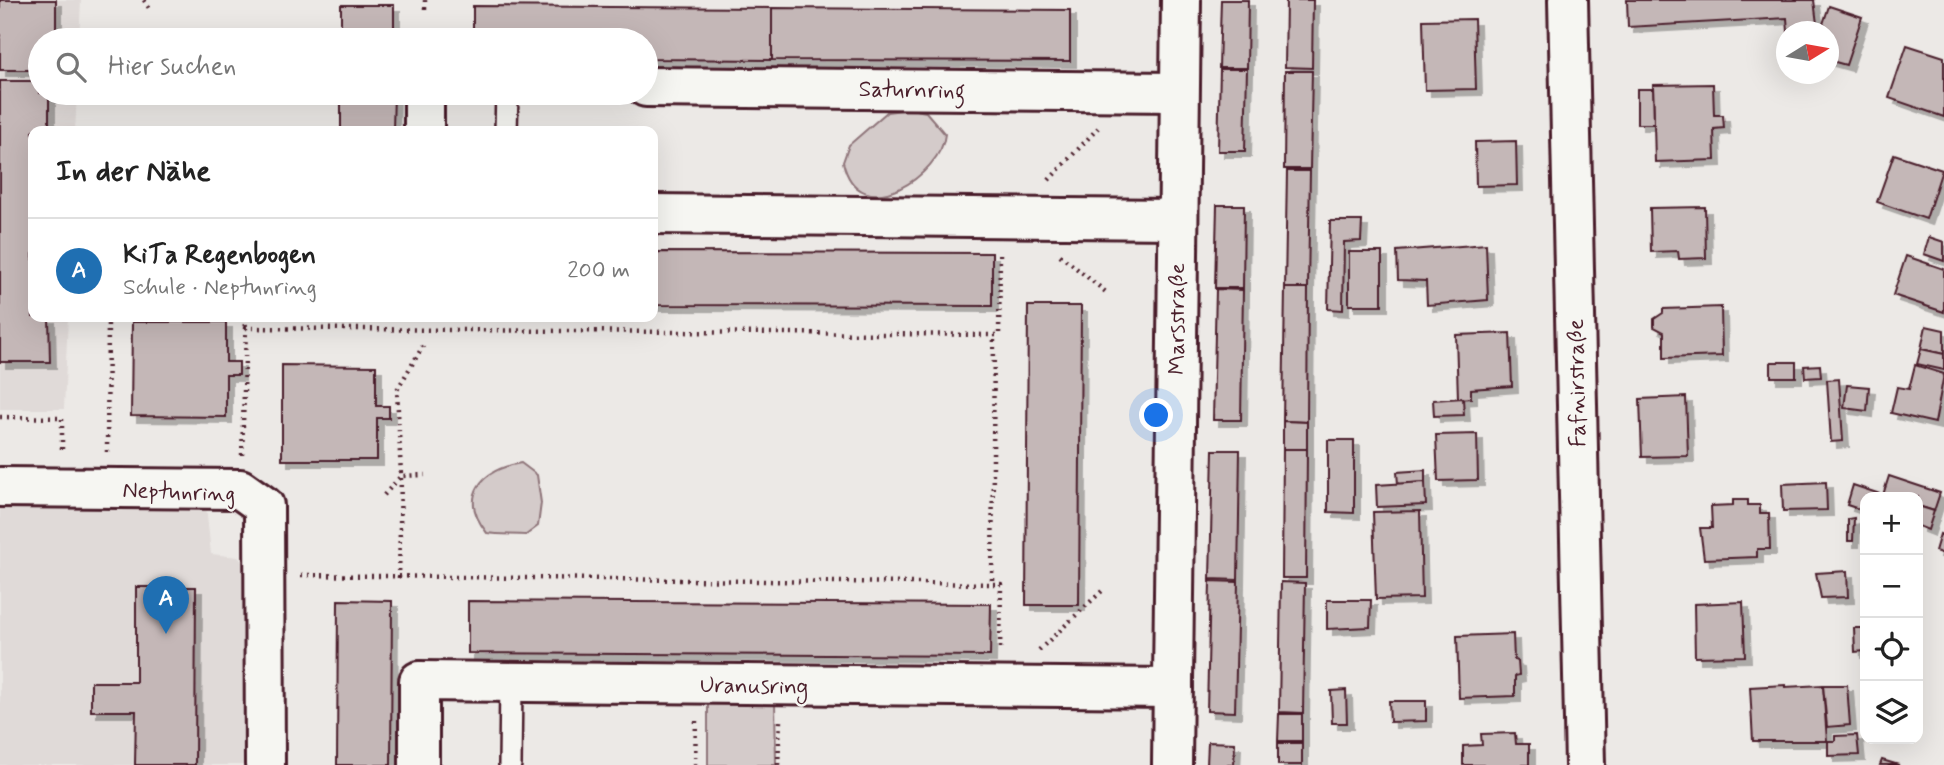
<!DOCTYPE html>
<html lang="de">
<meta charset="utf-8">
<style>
:root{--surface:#fff;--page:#f2f2f2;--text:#222;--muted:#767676;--line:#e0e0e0;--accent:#1f6fb2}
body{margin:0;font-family:Mynerve,sans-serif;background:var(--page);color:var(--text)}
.controls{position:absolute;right:21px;bottom:21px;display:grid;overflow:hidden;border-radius:14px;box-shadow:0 7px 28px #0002}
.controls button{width:63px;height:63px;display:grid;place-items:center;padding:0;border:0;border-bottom:2px solid var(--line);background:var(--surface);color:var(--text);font:35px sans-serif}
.compass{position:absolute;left:1776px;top:21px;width:63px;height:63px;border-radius:50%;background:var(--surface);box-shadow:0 7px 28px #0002;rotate:79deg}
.you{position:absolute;left:1157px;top:416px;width:24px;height:24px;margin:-18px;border:5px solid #fff;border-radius:50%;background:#1a73e8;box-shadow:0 0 0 10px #1a73e833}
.badge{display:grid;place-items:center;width:46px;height:46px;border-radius:50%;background:var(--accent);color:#fff;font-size:23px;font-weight:700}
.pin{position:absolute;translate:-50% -58px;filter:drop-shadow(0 2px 4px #0008)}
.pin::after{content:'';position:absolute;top:37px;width:24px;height:21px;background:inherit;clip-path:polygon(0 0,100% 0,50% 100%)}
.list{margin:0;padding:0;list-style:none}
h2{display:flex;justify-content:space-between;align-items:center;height:91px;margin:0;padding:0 28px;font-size:30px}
h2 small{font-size:23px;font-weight:400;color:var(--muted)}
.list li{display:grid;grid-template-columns:46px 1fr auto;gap:21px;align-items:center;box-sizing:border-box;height:105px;padding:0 28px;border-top:2px solid var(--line)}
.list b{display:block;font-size:26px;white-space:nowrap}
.list p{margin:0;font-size:23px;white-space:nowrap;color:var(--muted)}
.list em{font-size:23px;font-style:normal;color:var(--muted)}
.icon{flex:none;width:38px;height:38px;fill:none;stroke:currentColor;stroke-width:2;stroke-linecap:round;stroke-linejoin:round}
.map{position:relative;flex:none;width:1944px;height:765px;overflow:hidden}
.search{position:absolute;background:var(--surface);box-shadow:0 7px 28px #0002;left:28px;top:28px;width:630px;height:77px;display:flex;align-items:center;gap:18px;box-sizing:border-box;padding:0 24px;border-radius:38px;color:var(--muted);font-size:26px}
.panel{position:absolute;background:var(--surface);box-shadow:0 7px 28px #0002;left:28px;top:126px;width:630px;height:196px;border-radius:14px}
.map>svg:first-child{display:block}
.built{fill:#e0dad8}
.green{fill:#d4cbca;stroke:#8f757a;stroke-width:2}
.building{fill:#c4b7b7;stroke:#4a1f2b;stroke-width:2;filter:url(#shadow)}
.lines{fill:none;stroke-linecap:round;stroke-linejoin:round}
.lane-casing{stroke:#4a1f2b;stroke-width:26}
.street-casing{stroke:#4a1f2b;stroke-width:44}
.path{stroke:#4a1f2b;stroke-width:4.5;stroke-dasharray:2 5;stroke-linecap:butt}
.lane{stroke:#f6f6f2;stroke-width:21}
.street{stroke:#f6f6f2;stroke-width:38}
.labels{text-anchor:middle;stroke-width:5;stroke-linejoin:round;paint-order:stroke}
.street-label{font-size:23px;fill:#4a1f2b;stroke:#f6f6f2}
</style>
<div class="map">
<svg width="1944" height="765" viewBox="0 0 1944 765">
<defs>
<filter id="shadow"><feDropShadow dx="6" dy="6" stdDeviation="0" flood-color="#0004"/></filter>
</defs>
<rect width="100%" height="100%" fill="#ece9e6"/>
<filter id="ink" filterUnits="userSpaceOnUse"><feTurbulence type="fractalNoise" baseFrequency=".0143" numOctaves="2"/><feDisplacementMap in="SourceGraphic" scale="14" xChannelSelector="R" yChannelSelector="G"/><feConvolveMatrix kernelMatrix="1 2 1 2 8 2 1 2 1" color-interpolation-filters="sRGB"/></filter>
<g filter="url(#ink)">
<g class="built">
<path d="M0,0H81L79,40H40V93H77L75,131H33V317H68L64,409H0Z"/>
<path d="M0,496L206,505L211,554L238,557L244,563V765H0Z"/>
</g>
<g class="green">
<path d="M910,109L926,112L945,134C942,174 859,231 843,162L849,145L887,112Z"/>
<path d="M521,463L537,475L541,503L538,526L526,535C513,534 500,535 487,533C458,497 481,469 521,463Z"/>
<path d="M775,701L776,765H708V702Z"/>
</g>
<g class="building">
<path d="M0,0H56V40H40V70H0Z"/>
<path d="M1221,0H1248L1247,68H1219Z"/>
<path d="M1286,0H1313L1312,68L1285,67Z"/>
<path d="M1627,0H1814L1818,32H1788L1787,18L1628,27Z"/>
<rect x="341" y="5" width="53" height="35"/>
<path d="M473,6L772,8V60L646,59V40H473Z"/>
<path d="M1829,6L1862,17L1846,65L1828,60V32H1825L1826,26L1823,24Z"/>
<path d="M772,8L1070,10V61L772,60Z"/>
<path d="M1474,19L1476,89L1425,90L1423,20Z"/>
<path d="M1907,45L1944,57V117L1889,98Z"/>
<path d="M1220,69H1247L1245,151H1218Z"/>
<path d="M1285,71H1312L1310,169H1284Z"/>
<path d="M0,81H40V93H49V131H33V317H49L50,362H0Z"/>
<path d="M1713,84L1714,115H1723L1724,128L1714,129L1715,160L1655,162L1653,85Z"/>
<path d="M1637,89H1653L1654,124H1637Z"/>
<path d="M341,93H394L393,131H341Z"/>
<path d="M1516,141L1517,185L1476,186L1475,142Z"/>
<path d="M1894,154L1942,170L1926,219L1877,202Z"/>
<path d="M1287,171H1310L1308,288H1285Z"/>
<path d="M1217,205H1244L1243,288H1215Z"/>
<path d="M1705,207L1706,258L1679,259L1678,251L1651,252L1650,208Z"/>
<path d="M1330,221H1362L1361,241L1344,242L1343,310L1328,309Z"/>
<path d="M1929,237L1944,242V261L1924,254Z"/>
<path d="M1486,244L1488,300L1427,305L1426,281L1398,280L1397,251Z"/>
<path d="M653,252L992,253V306L653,305Z"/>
<rect x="1349" y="252" width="33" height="53"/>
<path d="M1906,256L1944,269V312L1893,295Z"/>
<path d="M1285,288H1308L1307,422L1283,421Z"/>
<path d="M1216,289L1243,290L1241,420H1213Z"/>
<path d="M1028,306H1081L1079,605H1026Z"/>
<path d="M1721,307L1722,356L1664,358V332L1654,327V319L1663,313V309Z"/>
<path d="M132,322H226V362H239V375H226V417L131,416Z"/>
<path d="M1926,326L1944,330V354L1921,349Z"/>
<path d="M1510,333L1512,386L1471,389V398L1458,399L1456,335Z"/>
<path d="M1921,349L1944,354V370L1917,364Z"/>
<rect x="1771" y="362" width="25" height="15"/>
<path d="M282,365L376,366V406H389V418H377V460H282Z"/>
<path d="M1820,365L1821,377L1805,378L1804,366Z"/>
<path d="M1915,365L1944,374L1935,423L1891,413L1897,387L1909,389Z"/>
<path d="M1839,379L1843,441L1831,442L1827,380Z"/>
<path d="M1847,385L1869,387L1867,411L1844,408Z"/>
<path d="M1686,397L1688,456L1642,457L1640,399Z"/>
<path d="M1463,398L1464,415L1434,416L1433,400Z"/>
<path d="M1283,421L1307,422V449H1283Z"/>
<path d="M1477,434L1478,480L1438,481L1436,435Z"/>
<path d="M1328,440H1354V513L1328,512Z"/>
<path d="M1283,449H1307L1306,578H1282Z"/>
<path d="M1213,450H1240L1238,580L1210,579Z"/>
<path d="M1425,470V482L1398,484L1397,472Z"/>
<path d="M1889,476L1940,493L1934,511L1918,506V497L1883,495Z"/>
<path d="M1425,482L1426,505L1377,507L1376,485Z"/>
<path d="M1826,482L1827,510L1783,511L1782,484Z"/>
<path d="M1853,485L1883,495L1891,497H1865V511L1847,505Z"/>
<path d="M1733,500H1748V505H1760V513H1769L1770,549H1757V557L1704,559L1700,528H1712L1711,506L1733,505Z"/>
<path d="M1918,506L1934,511L1928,530L1918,526Z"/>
<path d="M1420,511L1422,598L1376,599L1373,512Z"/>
<path d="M1854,518L1853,541H1848V519Z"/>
<path d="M1940,534L1944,536V554L1935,551Z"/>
<path d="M1847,571L1848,597L1821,598L1816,573Z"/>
<path d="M1210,581L1238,582L1235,712L1207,711Z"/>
<path d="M1281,582L1305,583L1303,713L1279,712Z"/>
<path d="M136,587H196L195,765H135L136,711H91V682H136Z"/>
<path d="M338,600L392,601L391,765H337Z"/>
<path d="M1327,600H1371L1370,627L1327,629Z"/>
<path d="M468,601L991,604L990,656L468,653Z"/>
<path d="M1743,602L1745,656L1695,657L1694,604Z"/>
<path d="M1854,628H1865V651L1855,652Z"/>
<path d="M1513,634L1514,660L1518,661L1519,675L1515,676V696L1459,698L1457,636Z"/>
<path d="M1785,685V687L1823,685L1827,741H1753L1750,687Z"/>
<path d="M1823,685H1847L1850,725L1827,727Z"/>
<path d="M1346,690L1347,723H1332L1331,691Z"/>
<path d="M1389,701H1426V721L1390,722Z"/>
<path d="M1279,714H1302V741H1278Z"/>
<path d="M1515,733L1516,744H1529V765H1463V746L1482,745L1481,734Z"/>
<path d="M1857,735L1859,755L1828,756V741H1835V736Z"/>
<path d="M1208,742L1235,743L1234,765H1207Z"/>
<rect x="1278" y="743" width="24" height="22"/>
<path d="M1882,760L1899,765H1880Z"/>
</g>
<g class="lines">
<g class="lane-casing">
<g id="lane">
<path d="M506,131L507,93"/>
<path d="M510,765L511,682"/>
</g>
</g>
<g class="street-casing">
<g id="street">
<path d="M1568,0L1585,765"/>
<path d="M646,87L1179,92"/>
<path d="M424,131V93"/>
<path d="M653,214L1177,219"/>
<path d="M0,487L240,489L264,506L265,765"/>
<path d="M419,765V681L1173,688"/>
<path d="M1172,765L1181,0"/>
</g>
</g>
<g class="path">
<path d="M144,0L149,8"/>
<path d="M425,0V9"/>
<path d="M1049,180L1098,128"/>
<path d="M1000,254L999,335H994L992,584H1001L1000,651"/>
<path d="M1060,255L1107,293"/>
<path d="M245,317L246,328"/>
<path d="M0,417L62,418V452"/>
<path d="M107,452L108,317"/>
<path d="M242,455L246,328L994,335"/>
<path d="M384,495L401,476L425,475"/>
<path d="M301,575L992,584"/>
<path d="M399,578L401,476L397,390L423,346"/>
<path d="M1039,650L1104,589"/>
<path d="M695,765L696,720"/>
<path d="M778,765L780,720"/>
</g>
<use href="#lane" class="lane"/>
<use href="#street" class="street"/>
</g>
</g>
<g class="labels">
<g class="street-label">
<text transform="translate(912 89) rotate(1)" y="8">Saturnring</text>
<text transform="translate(1176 319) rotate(-90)" y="8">Marsstraße</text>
<text transform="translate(1576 383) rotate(-91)" y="8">Fafnirstraße</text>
<text transform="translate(179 491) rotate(2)" y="8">Neptunring</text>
<text transform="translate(754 685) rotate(1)" y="8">Uranusring</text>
</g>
</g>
</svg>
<div class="controls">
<button>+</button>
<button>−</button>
<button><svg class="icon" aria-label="locate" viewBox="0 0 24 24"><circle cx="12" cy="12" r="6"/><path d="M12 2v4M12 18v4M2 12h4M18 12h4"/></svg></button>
<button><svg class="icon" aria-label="layers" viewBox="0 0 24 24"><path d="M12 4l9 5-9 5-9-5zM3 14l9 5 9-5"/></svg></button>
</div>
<svg class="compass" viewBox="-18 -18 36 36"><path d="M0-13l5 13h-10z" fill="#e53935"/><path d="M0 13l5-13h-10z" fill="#767676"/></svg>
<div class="you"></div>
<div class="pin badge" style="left:166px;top:634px">A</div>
<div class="search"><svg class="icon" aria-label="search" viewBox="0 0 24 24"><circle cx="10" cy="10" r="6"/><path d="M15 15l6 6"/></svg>Hier suchen</div>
<section class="panel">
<h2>In der Nähe<small></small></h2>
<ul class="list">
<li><span class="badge">A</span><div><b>KiTa Regenbogen</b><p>Schule · Neptunring</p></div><em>200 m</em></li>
</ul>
</section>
</div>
